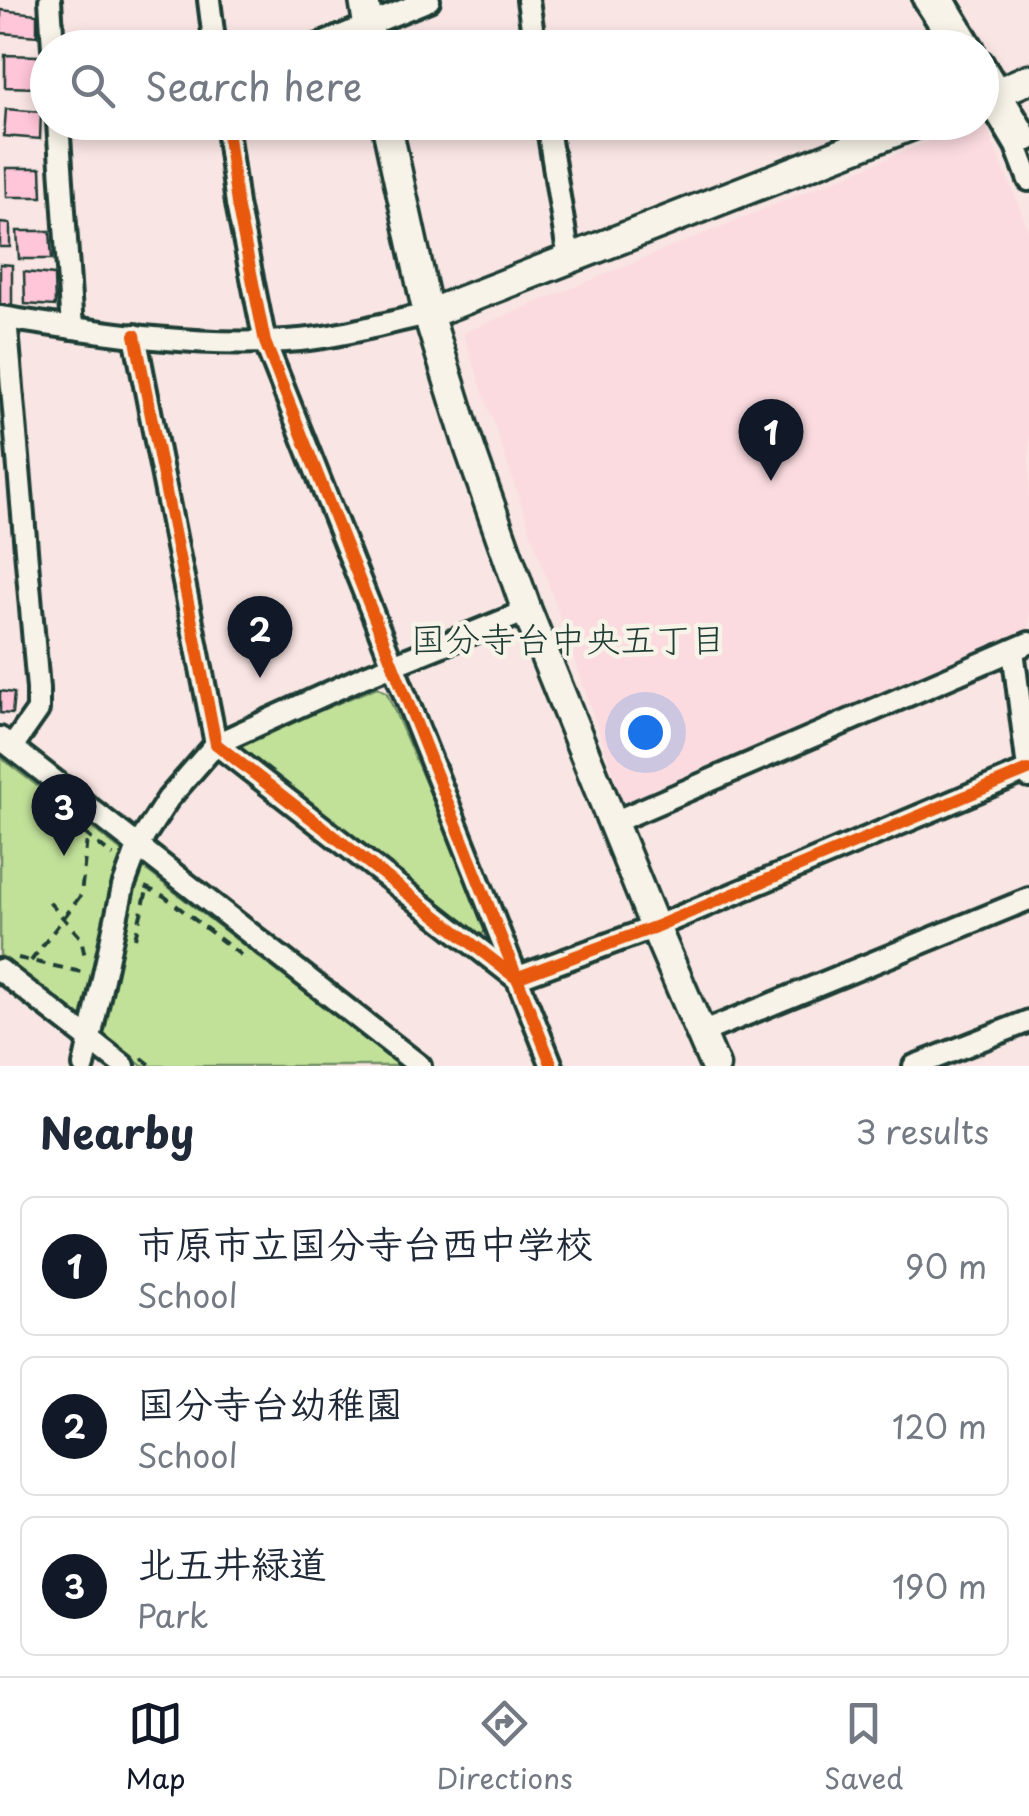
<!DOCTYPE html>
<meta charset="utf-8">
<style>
:root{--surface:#fff;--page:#f2f2f3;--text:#1f2937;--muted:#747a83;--line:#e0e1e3;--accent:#111827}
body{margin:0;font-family:"Playpen Sans","Klee One",sans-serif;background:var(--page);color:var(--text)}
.you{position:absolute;left:645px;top:732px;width:35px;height:35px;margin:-25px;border:8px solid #fff;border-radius:50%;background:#1a73e8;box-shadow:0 0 0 15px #1a73e833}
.badge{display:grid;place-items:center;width:65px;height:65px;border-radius:50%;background:var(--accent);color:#fff;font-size:32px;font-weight:700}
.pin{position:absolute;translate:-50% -82px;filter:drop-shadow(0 2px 5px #0008)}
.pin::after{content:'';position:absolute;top:52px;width:35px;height:30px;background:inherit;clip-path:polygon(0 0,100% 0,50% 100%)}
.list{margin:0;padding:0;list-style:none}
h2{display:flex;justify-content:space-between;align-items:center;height:130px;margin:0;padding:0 40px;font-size:42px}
h2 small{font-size:32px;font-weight:400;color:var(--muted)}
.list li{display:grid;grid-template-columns:65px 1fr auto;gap:30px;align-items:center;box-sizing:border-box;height:140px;margin:0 20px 20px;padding:0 20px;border:2px solid var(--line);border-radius:15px}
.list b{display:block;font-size:38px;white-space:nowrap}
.list p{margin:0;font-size:32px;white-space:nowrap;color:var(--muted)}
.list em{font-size:32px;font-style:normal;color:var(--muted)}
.icon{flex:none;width:55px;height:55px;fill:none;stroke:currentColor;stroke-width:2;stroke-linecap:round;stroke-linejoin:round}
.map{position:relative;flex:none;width:1029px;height:1066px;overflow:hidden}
.search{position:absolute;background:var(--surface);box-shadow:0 5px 15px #0003;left:30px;right:30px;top:30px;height:110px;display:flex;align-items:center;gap:25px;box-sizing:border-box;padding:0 35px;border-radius:55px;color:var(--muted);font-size:38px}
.sheet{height:610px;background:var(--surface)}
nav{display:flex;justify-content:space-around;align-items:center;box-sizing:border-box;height:140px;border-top:2px solid var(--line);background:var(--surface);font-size:28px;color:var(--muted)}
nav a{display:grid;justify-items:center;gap:5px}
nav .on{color:var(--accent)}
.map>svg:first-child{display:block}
.built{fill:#fbdbe0}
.green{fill:#c1e199;stroke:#708f66;stroke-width:2.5}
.building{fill:#ffc5d8;stroke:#1f3d34;stroke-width:2.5}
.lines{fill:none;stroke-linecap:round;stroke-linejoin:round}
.street-casing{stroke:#1f3d34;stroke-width:28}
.secondary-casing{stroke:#1f3d34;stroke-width:35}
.path{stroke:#1f3d34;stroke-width:4;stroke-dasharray:10 8;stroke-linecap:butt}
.street{stroke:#f7f3e8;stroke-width:20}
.secondary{stroke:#f7f3e8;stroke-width:28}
.cycleway-casing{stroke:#f7f3e8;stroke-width:19}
.cycleway{stroke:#e8590c;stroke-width:12}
.labels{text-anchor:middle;stroke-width:9;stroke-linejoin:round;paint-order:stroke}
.quarter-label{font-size:35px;fill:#1f3d34;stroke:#f7f3e8}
</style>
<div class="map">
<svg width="1029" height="1066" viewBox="0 0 1029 1066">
<rect width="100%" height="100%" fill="#f9e5e3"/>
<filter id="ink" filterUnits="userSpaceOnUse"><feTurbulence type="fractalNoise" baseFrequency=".01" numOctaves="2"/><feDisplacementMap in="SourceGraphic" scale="20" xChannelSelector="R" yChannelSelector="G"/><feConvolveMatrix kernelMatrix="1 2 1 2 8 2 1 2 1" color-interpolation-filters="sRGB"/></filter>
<g filter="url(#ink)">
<path class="built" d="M983,119L1029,231V628L623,802L463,333Z"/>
<g class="green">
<path d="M377,687L387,693L488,928L479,937L240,753L241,743Z"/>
<path d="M0,757L400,1066H142L0,955Z"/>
</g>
<g class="building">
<path d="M1,10L37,14V36L1,33Z"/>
<path d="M5,55L38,56V88L5,87Z"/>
<path d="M6,109L41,112L40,139L4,136Z"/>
<path d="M6,168H41L42,197H7Z"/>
<path d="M0,223L10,224V247H0Z"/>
<path d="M17,231H50L52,259H19Z"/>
<path d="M0,264L12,265V307L0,306Z"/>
<path d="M24,272L54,275L55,306L25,304Z"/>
<path d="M0,691L14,693L12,714L0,713Z"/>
</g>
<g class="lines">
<g class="street-casing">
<g id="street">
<path d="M50,0L53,48"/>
<path d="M209,0L215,48"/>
<path d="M528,0L535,48"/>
<path d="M924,0L955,48"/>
<path d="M944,0L973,48"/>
<path d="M312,48L429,0"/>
<path d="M982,62L1029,140"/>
<path d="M982,89L1016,146L1029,180"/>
<path d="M58,122L72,328"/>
<path d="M226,122L237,204L265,342L552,1066"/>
<path d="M547,122L569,259"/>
<path d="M0,317C98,332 200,349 300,340C343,336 386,323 428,314"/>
<path d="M6,318L38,689V710L12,747"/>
<path d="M135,335L216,744L516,978L655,927L1028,770"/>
<path d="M1013,650L1029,777"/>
<path d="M0,738L420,1066"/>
<path d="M614,822L1029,643"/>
<path d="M0,970L124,1066"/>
<path d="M701,1033L1029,899"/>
<path d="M84,1066L123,887L139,844L168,799L216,744L363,677L527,611"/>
<path d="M914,1066L1029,1021"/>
</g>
</g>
<g class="secondary-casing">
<g id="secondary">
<path d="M364,0L372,48"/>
<path d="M982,99L1029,79"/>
<path d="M386,122L428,314L470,449L527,611L655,927L715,1066"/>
<path d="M428,314L920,122"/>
</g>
</g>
<g class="path">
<path d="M42,799L113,856"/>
<path d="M145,887L164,896L242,956"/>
<path d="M49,902L81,938L85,957"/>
<path d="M135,938L147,890"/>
<path d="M18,958L86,973"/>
<path d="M31,961L81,895L87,838"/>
<path d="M142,1058L152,1066"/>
</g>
<use href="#street" class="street"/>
<use href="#secondary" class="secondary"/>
<g class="cycleway-casing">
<g id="cycleway">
<path d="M226,122L237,204L265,342L552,1066"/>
<path d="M135,335L216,744L516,978L655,927L1028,770"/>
</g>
</g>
<use href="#cycleway" class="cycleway"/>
</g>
</g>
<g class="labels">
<g class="quarter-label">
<text x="568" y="652">国分寺台中央五丁目</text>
</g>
</g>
</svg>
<div class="you"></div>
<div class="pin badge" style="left:771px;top:481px">1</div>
<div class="pin badge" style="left:260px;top:678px">2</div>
<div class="pin badge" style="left:64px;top:856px">3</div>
<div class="search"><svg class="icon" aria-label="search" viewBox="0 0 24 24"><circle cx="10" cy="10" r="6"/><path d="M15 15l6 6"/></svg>Search here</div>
</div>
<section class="sheet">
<h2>Nearby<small>3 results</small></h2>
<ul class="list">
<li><span class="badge">1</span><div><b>市原市立国分寺台西中学校</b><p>School</p></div><em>90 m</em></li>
<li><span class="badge">2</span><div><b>国分寺台幼稚園</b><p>School</p></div><em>120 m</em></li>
<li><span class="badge">3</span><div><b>北五井緑道</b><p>Park</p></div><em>190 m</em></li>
</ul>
</section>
<nav>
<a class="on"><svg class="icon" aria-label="map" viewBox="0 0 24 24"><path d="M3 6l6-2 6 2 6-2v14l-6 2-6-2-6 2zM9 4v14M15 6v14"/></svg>Map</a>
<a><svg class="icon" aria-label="directions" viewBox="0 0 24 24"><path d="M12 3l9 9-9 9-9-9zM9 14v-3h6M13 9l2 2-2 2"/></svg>Directions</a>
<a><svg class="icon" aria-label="saved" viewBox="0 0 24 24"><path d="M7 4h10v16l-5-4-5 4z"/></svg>Saved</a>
</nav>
